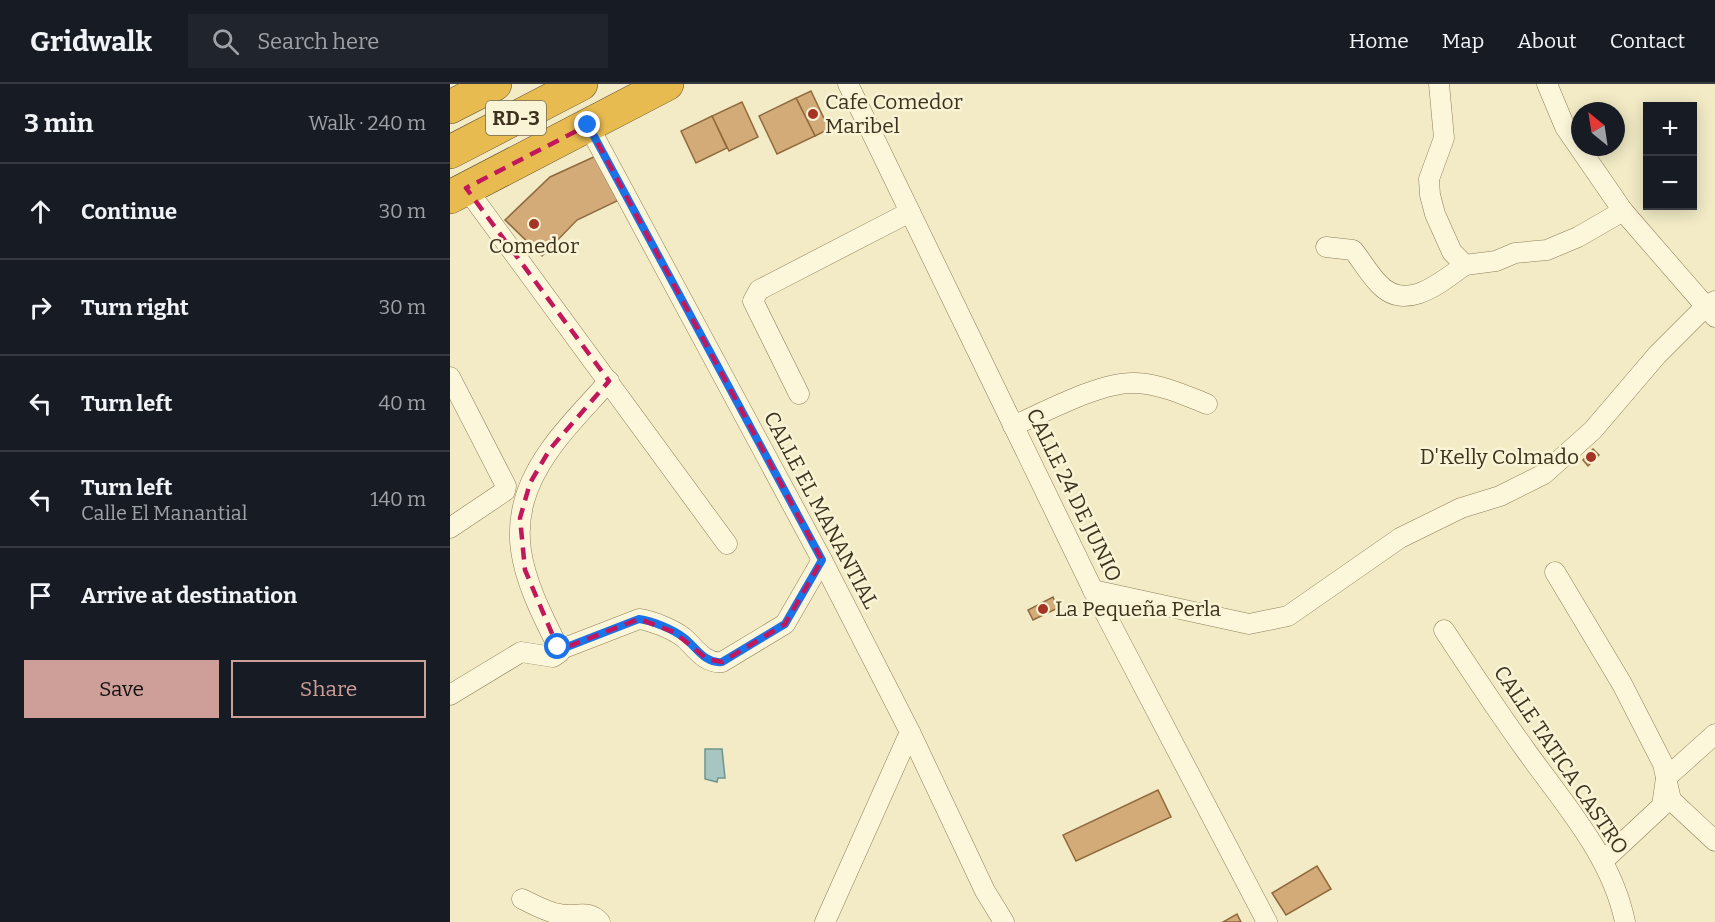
<!DOCTYPE html>
<meta charset="utf-8">
<style>
:root{--surface:#171b24;--page:#20242c;--text:#f1f3f6;--muted:#9ea1a6;--line:#363941;--accent:#ce9e98}
body{margin:0;font-family:Bitter,serif;background:var(--page);color:var(--text)}
.controls{position:absolute;right:18px;top:18px;display:grid;overflow:hidden;border-radius:0px;box-shadow:0 3px 15px #0003}
.controls button{width:54px;height:54px;display:grid;place-items:center;padding:0;border:0;border-bottom:2px solid var(--line);background:var(--surface);color:var(--text);font:30px sans-serif}
.compass{position:absolute;left:1121px;top:18px;width:54px;height:54px;border-radius:50%;background:var(--surface);box-shadow:0 3px 15px #0003;rotate:330deg}
.stop{position:absolute;width:18px;height:18px;margin:-14px;border:4px solid #1a73e8;border-radius:50%;background:#fff}
.stop.end{background:#1a73e8;border-color:#fff;box-shadow:0 2px 6px #0008}
.list{margin:0;padding:0;list-style:none}
h2{display:flex;justify-content:space-between;align-items:center;height:78px;margin:0;padding:0 24px;font-size:26px}
h2 small{font-size:20px;font-weight:400;color:var(--muted)}
.list li{display:grid;grid-template-columns:39px 1fr auto;gap:18px;align-items:center;box-sizing:border-box;height:96px;padding:0 24px;border-top:2px solid var(--line)}
.list b{display:block;font-size:22px;white-space:nowrap}
.list p{margin:0;font-size:20px;white-space:nowrap;color:var(--muted)}
.list em{font-size:20px;font-style:normal;color:var(--muted)}
.actions{display:flex;gap:12px;padding:18px 24px}
.actions a{flex:1;padding:14px 0;border:2px solid var(--accent);border-radius:0px;text-align:center;font-size:21px;color:var(--accent)}
.actions .main{background:var(--accent);color:#111}
.icon{flex:none;width:33px;height:33px;fill:none;stroke:currentColor;stroke-width:2;stroke-linecap:round;stroke-linejoin:round}
.map{position:relative;flex:none;width:1265px;height:838px;overflow:hidden}
header{display:flex;align-items:center;gap:36px;box-sizing:border-box;height:84px;padding:0 30px;background:var(--surface);border-bottom:2px solid var(--line)}
header strong{font-size:28px}
nav{display:flex;gap:33px;margin-inline-start:auto;font-size:21px}
.search{width:420px;height:54px;background:var(--page);display:flex;align-items:center;gap:15px;box-sizing:border-box;padding:0 21px;border-radius:0px;color:var(--muted);font-size:22px}
main{display:flex}
aside{flex:1;background:var(--surface)}
.map>svg:first-child{display:block}
.water{fill:#a7c5c1;stroke:#6d9590;stroke-width:1.5}
.building{fill:#d3ab78;stroke:#906a3d;stroke-width:1.5}
.lines{fill:none;stroke-linecap:round;stroke-linejoin:round}
.street-casing{stroke:#8f7e59;stroke-width:21}
.highway-casing{stroke:#5d4a2d;stroke-width:34}
.street{stroke:#fcf6da;stroke-width:20}
.highway{stroke:#e7bb50;stroke-width:33}
.route{stroke:#1a73e8;stroke-width:8}
.marked{fill:none;stroke:#c2185b;stroke-width:4.5;stroke-dasharray:12 8;stroke-linejoin:round}
.poi-dot{fill:#a43524;stroke:#f9f4d6;stroke-width:2}
.labels{text-anchor:middle;stroke-width:5;stroke-linejoin:round;paint-order:stroke}
.shield{fill:#f9f4d6;stroke:#766c55;stroke-width:1.5}
.shield-label{font-size:20px;font-weight:bold;fill:#3e321e}
.poi-label{font-size:21px;fill:#3e321e;stroke:#f9f4d6;text-anchor:start}
.street-label{font-size:21px;fill:#3e321e;stroke:#f9f4d6}
</style>
<header>
<strong>Gridwalk</strong>
<div class="search"><svg class="icon" aria-label="search" viewBox="0 0 24 24"><circle cx="10" cy="10" r="6"/><path d="M15 15l6 6"/></svg>Search here</div>
<nav><a>Home</a><a>Map</a><a>About</a><a>Contact</a></nav>
</header>
<main>
<aside>
<h2>3 min<small>Walk · 240 m</small></h2>
<ul class="list">
<li><svg class="icon" aria-label="ahead" viewBox="0 0 24 24"><path d="M12 20V5M6 11l6-6 6 6"/></svg><div><b>Continue</b></div><em>30 m</em></li>
<li><svg class="icon" aria-label="right" viewBox="0 0 24 24"><path d="M7 20v-9h11M14 6l5 5-5 5"/></svg><div><b>Turn right</b></div><em>30 m</em></li>
<li><svg class="icon" aria-label="left" viewBox="0 0 24 24"><path d="M17 20v-9H6M10 6l-5 5 5 5"/></svg><div><b>Turn left</b></div><em>40 m</em></li>
<li><svg class="icon" aria-label="left" viewBox="0 0 24 24"><path d="M17 20v-9H6M10 6l-5 5 5 5"/></svg><div><b>Turn left</b><p>Calle El Manantial</p></div><em>140 m</em></li>
<li><svg class="icon" aria-label="arrive" viewBox="0 0 24 24"><path d="M6 21V4h12l-3 4 3 4H6"/></svg><div><b>Arrive at destination</b></div></li>
</ul>
<div class="actions"><a class="main">Save</a><a>Share</a></div>
</aside>
<div class="map">
<svg width="1265" height="838" viewBox="0 0 1265 838">
<rect width="100%" height="100%" fill="#f2ebc5"/>
<path class="water" d="M255,665H272L275,694H268L267,698L255,695Z"/>
<g class="building">
<path d="M361,7L379,45L365,52L346,14Z"/>
<path d="M346,14L365,52L327,70L309,32Z"/>
<path d="M292,18L308,53L279,67L262,32Z"/>
<path d="M262,32L277,64L246,79L231,47Z"/>
<path d="M148,71L169,116L127,136L92,172L55,136L100,93Z"/>
<path d="M1143,365L1149,371L1138,382L1133,376Z"/>
<path d="M603,513L608,524L583,536L578,526Z"/>
<path d="M708,706L721,733L626,777L613,751Z"/>
<path d="M867,782L881,805L836,831L822,809Z"/>
<path d="M787,830L791,838H773Z"/>
</g>
<g class="lines">
<g class="street-casing">
<g id="street">
<path d="M398,0L643,506L817,838"/>
<path d="M989,0L994,54L979,95L980,111L985,130L1002,168L1015,181L1046,177L1065,169L1097,166L1128,153L1173,127"/>
<path d="M1097,0L1115,43L1173,127L1265,233"/>
<path d="M138,41L372,476L460,648L535,807L554,838"/>
<path d="M16,104L277,460"/>
<path d="M876,163L903,166C912,177 919,190 929,200C956,229 991,198 1015,181"/>
<path d="M0,293L56,402L55,407L0,444"/>
<path d="M349,310L303,217L309,206L460,128"/>
<path d="M563,342C595,328 652,297 685,299C711,300 734,311 757,320"/>
<path d="M1105,488L1172,600L1213,680L1221,716L1265,757"/>
<path d="M643,506L799,540L838,532L950,454L1011,424L1050,412L1094,390L1143,346L1207,271L1256,222L1265,217"/>
<path d="M994,546C1021,587 1048,628 1077,668C1115,721 1162,773 1175,838"/>
<path d="M109,566L189,535C203,537 222,545 233,553C245,563 254,580 272,578L335,540L372,476"/>
<path d="M0,611L71,568L103,573L109,569L108,563C72,492 48,439 99,367C116,342 139,320 159,297"/>
<path d="M1153,777L1212,722L1216,694L1265,650"/>
<path d="M72,815C83,820 96,828 109,830C124,834 138,824 150,838"/>
<path d="M375,838L460,648"/>
</g>
</g>
<g class="highway-casing">
<g id="highway">
<path d="M0,23L45,0"/>
<path d="M0,68L131,0"/>
<path d="M0,113L217,0"/>
</g>
</g>
<use href="#street" class="street"/>
<use href="#highway" class="highway"/>
</g>
<g class="lines">
<path class="route" d="M108,563L109,566L189,535C203,537 222,545 233,553C246,562 254,580 272,578L335,540L372,476L138,41"/>
</g>
<path class="marked" d="M138,41L372,476L335,540L272,578L257,575L224,548L189,535L109,566L75,486L70,434L80,399L100,365L159,297L16,104Z"/>
<g class="poi-dot">
<circle cx="363" cy="30" r="6"/>
<circle cx="84" cy="140" r="6"/>
<circle cx="1141" cy="373" r="6"/>
<circle cx="593" cy="525" r="6"/>
</g>
<g class="labels">
<rect class="shield" x="36" y="17" width="60" height="34" rx="4.5"/>
<g class="shield-label">
<text x="66" y="41">RD-3</text>
</g>
<g class="poi-label">
<text x="375" y="25">Cafe Comedor<tspan x="375" dy="24">Maribel</tspan></text>
<text x="84" y="169" text-anchor="middle">Comedor</text>
<text x="1129" y="380" text-anchor="end">D'Kelly Colmado</text>
<text x="605" y="532">La Pequeña Perla</text>
</g>
<g class="street-label">
<text transform="translate(624 411) rotate(64)" y="7">CALLE 24 DE JUNIO</text>
<text transform="translate(371 426) rotate(62)" y="7">CALLE EL MANANTIAL</text>
<text transform="translate(1111 676) rotate(56)" y="7">CALLE TATICA CASTRO</text>
</g>
</g>
</svg>
<div class="controls">
<button>+</button>
<button>−</button>
</div>
<svg class="compass" viewBox="-18 -18 36 36"><path d="M0-13l5 13h-10z" fill="#e53935"/><path d="M0 13l5-13h-10z" fill="#9ea1a6"/></svg>
<div class="stop" style="left:108px;top:563px"></div>
<div class="stop end" style="left:138px;top:41px"></div>
</div>
</main>
